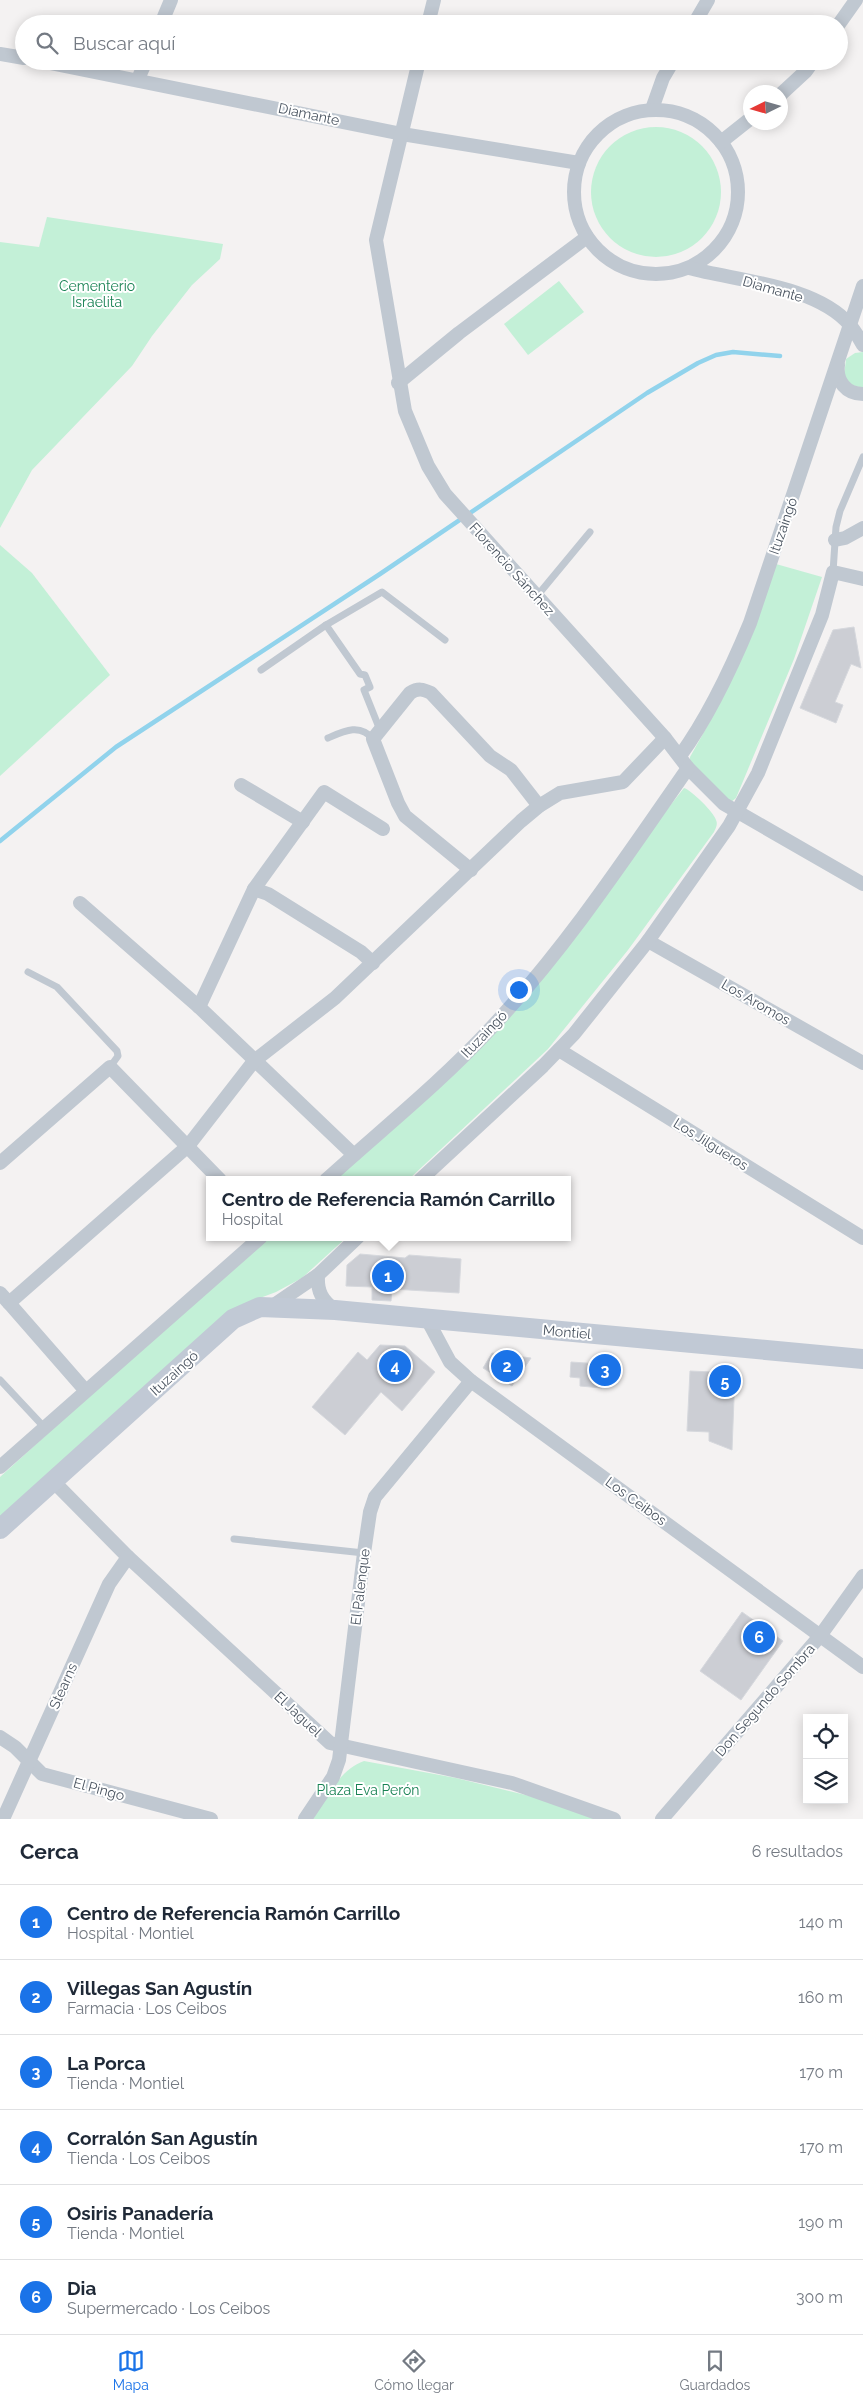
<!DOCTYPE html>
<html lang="es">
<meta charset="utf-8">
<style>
:root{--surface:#fff;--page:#f6f6f7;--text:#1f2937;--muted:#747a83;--line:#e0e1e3;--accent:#1a73e8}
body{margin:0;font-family:Raleway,sans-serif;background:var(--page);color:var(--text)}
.controls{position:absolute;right:15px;bottom:15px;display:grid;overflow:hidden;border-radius:0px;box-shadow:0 2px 12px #0003}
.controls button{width:45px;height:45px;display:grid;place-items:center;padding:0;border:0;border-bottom:1px solid var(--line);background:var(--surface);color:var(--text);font:25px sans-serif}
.compass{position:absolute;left:743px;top:85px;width:45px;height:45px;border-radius:50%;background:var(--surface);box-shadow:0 2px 12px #0003;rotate:265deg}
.you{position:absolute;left:518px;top:989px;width:18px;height:18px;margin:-12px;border:4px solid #fff;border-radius:50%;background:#1a73e8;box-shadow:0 0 0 8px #1a73e833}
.badge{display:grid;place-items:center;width:32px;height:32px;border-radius:50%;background:var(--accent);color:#fff;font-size:16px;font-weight:700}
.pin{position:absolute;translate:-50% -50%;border:2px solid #fff;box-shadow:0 1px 5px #0006}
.popup{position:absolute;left:206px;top:1176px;width:365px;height:65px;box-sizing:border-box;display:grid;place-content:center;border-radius:0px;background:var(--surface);filter:drop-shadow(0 1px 4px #0005);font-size:16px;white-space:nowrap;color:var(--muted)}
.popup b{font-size:19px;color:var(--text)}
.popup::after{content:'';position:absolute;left:50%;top:100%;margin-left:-10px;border:10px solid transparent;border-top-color:var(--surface)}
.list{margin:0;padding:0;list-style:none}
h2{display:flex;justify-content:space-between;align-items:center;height:65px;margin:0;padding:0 20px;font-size:21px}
h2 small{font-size:16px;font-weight:400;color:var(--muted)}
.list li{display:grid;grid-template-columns:32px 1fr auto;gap:15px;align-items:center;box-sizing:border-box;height:75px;padding:0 20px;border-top:1px solid var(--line)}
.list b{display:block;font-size:19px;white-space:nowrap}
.list p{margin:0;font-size:16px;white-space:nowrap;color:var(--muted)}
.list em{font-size:16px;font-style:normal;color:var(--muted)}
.icon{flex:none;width:28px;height:28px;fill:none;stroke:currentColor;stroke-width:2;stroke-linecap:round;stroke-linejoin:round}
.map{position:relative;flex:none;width:863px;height:1819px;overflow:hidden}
.search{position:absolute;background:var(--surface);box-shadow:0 2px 12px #0003;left:15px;right:15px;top:15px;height:55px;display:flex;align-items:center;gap:12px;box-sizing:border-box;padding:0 18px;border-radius:28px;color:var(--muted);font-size:19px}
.sheet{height:515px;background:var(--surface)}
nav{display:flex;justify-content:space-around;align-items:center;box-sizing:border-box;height:70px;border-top:1px solid var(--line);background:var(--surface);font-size:14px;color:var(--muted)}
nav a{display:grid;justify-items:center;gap:2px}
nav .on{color:var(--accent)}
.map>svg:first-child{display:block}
.green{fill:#c3f0d7}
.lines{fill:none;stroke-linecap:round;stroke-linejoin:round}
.stream{stroke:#91d3ec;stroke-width:4.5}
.building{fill:#ccced4;stroke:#d6d8dd}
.lane{stroke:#c0c8d1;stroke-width:7}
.street{stroke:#c0c8d1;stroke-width:14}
.secondary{stroke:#c1c9d5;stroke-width:20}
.labels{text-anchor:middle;stroke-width:4;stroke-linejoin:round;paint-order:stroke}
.street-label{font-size:14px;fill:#4a5460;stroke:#fff}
.park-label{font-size:14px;fill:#198254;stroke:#fff}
</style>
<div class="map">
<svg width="863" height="1819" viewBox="0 0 863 1819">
<rect width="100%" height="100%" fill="#f4f2f2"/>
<g class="green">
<circle cx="656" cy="192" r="65"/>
<path d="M47,217L223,244L220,259L192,285L152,336L132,366L32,470L0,528V242L39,247Z"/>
<path d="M559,281L584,312L528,355L504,324Z"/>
<path d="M863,352V388L851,385L844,376L846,359L855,353Z"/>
<path d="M0,545L32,573L110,675L0,776Z"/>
<path d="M776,564L822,577L794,659L736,798L731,802L690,762V757L709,723Z"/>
<path d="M684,788C691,790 714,812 716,820C718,824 716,828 714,832L628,950L548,1049L408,1180H335L474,1053Z"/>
<path d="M270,1237H347L302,1278L276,1292L241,1305L0,1517V1477L144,1346Z"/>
<path d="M364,1761L456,1778L534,1797L596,1819H313C326,1799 340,1769 364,1761Z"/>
</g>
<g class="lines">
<path class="stream" d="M0,841L116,747L380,574L647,393L698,363L716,355L733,352L780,356"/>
</g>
<g class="building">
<path d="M854,627L861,668L851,664L835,702L843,705L836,723L800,708L833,630Z"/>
<path d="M360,1254L405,1258L409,1255L461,1259L459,1293L392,1289L391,1301L372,1300V1287L346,1286L347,1265Z"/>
<path d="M380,1345L405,1346L435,1372L402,1411L381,1392L345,1435L312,1407L358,1352L367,1360Z"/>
<path d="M492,1353L531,1358L512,1386L483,1368Z"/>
<path d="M571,1362L615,1365L614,1382L603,1381L602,1388L580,1386V1378L570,1377Z"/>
<path d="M690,1371L735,1373L732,1450L709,1441V1432L687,1431Z"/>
<path d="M742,1612L783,1641L741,1700L700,1671Z"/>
</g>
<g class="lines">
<g class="lane">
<path d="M833,572L836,527L840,511L863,457"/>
<path d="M537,596L590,532"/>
<path d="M326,625L360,674L365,675L370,687L364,690L380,730"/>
<path d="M261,670L326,625L382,592L445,640"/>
<path d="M328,738C344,731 360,723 373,739"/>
<path d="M28,972L57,987L117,1051L118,1056L110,1067"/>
<path d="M0,1380L44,1427"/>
<path d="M234,1539L364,1553"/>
</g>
<g class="street">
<path d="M161,24L171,0"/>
<path d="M428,24L434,0"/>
<path d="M694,24L708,0"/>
<path d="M839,24L856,0"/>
<path d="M0,54L24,58"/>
<path d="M40,61L402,134L579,163"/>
<path d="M419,61L376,240L405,411L428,466L445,494L665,738L688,768L724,804L863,884"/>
<path d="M138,79L146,61"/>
<path d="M780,95L806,71L813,61"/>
<path d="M652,109L663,78L673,61"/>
<circle cx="656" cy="192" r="82"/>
<path d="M721,142L750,119"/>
<path d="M689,268C737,281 816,285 850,325C855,331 859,338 863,345"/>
<path d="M838,365C836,381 846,394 863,394"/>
<path d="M398,383L459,333L587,237"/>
<path d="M835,540L845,538L863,528"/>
<path d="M680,756C709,716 731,669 750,623L863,286"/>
<path d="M241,785L303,822"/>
<path d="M471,870L405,816L398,803L373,739L410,693C418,688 423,689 431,693L490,756L511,770L539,806"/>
<path d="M254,889L268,894L361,952L373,963"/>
<path d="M80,903L199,1007L354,1155"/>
<path d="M648,941L863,1063"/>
<path d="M199,1007L254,889L324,792L383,829"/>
<path d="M559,1050L863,1238"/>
<path d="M0,1163L110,1067L220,1180"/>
<path d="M326,1180C381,1130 440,1083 491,1028C566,948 626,857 688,768"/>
<path d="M420,1180L543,1066L574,1034L648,941L729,826L758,773L822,615L833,572L863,579"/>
<path d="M318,1275C317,1292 322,1300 335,1310"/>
<path d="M0,1293L9,1303"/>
<path d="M271,1307L318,1275L358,1237"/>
<path d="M427,1319L450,1362L471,1381L863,1667"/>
<path d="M85,1390L9,1303L188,1146L254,1061L335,998L521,821L539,806L560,793L623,782L665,738"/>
<path d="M0,1467L261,1237"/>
<path d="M54,1482L128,1557L330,1743L512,1783L614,1819"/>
<path d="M0,1737L15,1747L42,1774L211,1819"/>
<path d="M3,1819L109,1584L128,1557"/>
<path d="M305,1819L333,1777L339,1760L364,1553L370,1512L375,1497L471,1381"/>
<path d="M662,1819L820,1636L863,1576"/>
</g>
<path class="secondary" d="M0,1529L233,1319L260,1307L335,1310L863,1359"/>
</g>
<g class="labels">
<g class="street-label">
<text transform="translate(309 114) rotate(12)" y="5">Diamante</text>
<text transform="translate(773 289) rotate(16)" y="5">Diamante</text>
<text transform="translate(783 526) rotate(-71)" y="5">Ituzaingó</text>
<text transform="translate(512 569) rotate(48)" y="5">Florencio Sánchez</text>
<text transform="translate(756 1002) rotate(30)" y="5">Los Aromos</text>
<text transform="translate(484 1034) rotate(-46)" y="5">Ituzaingó</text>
<text transform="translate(711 1144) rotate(32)" y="5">Los Jilgueros</text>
<text transform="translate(567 1332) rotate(5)" y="5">Montiel</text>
<text transform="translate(174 1373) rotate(-42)" y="5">Ituzaingó</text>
<text transform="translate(636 1501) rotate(36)" y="5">Los Ceibos</text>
<text transform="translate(360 1587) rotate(-83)" y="5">El Palenque</text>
<text transform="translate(63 1686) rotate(-66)" y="5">Stearns</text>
<text transform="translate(765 1700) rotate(-49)" y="5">Don Segundo Sombra</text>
<text transform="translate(298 1714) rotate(43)" y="5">El Jaguel</text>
<text transform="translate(99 1789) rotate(15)" y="5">El Pingo</text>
</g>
<g class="park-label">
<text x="97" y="291">Cementerio<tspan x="97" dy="16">Israelita</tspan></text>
<text x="368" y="1795">Plaza Eva Perón</text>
</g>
</g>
</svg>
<div class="controls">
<button><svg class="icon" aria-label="locate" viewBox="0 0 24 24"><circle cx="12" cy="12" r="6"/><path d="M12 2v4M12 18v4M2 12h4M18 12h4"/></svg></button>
<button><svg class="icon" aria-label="layers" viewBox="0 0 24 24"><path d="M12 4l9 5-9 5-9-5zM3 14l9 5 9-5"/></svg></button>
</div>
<svg class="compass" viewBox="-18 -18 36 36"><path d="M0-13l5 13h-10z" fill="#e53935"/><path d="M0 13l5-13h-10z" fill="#747a83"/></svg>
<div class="you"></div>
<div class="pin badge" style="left:388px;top:1276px">1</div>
<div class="popup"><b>Centro de Referencia Ramón Carrillo</b>Hospital</div>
<div class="pin badge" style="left:507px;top:1366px">2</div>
<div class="pin badge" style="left:605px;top:1370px">3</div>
<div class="pin badge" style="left:395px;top:1366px">4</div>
<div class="pin badge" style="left:725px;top:1381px">5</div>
<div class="pin badge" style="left:759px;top:1637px">6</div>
<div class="search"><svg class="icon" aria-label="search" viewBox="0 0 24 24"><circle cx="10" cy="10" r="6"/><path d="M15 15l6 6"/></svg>Buscar aquí</div>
</div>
<section class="sheet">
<h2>Cerca<small>6 resultados</small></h2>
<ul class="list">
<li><span class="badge">1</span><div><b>Centro de Referencia Ramón Carrillo</b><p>Hospital · Montiel</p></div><em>140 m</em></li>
<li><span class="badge">2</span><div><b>Villegas San Agustín</b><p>Farmacia · Los Ceibos</p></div><em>160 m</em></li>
<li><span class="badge">3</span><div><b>La Porca</b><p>Tienda · Montiel</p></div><em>170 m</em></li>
<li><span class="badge">4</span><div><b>Corralón San Agustín</b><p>Tienda · Los Ceibos</p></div><em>170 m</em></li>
<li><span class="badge">5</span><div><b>Osiris Panadería</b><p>Tienda · Montiel</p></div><em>190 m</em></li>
<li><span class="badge">6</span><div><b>Dia</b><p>Supermercado · Los Ceibos</p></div><em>300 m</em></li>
</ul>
</section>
<nav>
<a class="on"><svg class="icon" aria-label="map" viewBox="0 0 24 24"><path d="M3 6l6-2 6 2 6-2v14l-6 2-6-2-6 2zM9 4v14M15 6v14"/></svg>Mapa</a>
<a><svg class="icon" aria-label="directions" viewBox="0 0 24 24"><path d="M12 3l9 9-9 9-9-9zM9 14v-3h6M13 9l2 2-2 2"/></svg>Cómo llegar</a>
<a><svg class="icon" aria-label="saved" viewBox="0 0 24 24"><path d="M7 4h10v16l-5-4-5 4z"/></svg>Guardados</a>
</nav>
